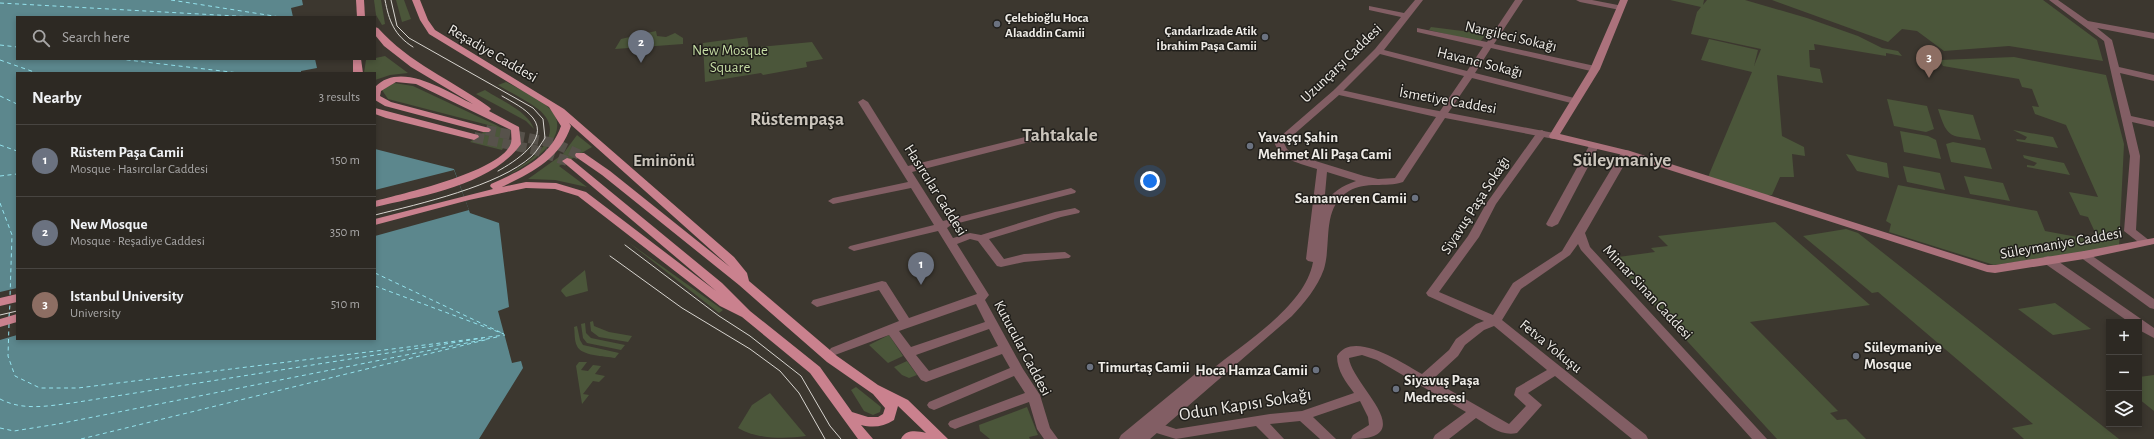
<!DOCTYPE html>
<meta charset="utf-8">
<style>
:root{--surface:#2d2923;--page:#35312b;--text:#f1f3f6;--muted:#a7a6a6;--line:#484541;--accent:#f788ec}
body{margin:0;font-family:"Alegreya Sans",sans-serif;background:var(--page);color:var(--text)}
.controls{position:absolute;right:12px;bottom:12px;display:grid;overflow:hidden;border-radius:0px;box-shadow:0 2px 6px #0003}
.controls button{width:36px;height:36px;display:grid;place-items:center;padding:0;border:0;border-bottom:1px solid var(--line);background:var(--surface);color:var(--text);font:20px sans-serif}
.you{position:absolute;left:1150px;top:181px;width:14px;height:14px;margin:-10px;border:3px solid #fff;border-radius:50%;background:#1a73e8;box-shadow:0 0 0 6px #1a73e833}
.badge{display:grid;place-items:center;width:26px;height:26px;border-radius:50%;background:var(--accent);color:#fff;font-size:13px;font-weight:700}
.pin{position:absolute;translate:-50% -33px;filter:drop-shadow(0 1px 2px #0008)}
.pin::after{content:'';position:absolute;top:21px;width:14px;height:12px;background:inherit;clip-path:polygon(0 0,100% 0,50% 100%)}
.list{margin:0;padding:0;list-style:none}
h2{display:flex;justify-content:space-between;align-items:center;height:52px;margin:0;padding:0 16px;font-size:17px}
h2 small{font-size:13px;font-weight:400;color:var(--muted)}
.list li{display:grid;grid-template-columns:26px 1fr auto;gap:12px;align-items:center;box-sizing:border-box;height:72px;padding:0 16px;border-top:1px solid var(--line)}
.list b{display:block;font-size:15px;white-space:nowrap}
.list p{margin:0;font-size:13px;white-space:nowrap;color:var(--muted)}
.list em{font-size:13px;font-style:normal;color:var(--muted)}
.icon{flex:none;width:22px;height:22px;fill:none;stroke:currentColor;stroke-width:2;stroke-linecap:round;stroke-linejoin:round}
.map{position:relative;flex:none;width:2154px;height:439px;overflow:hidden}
.search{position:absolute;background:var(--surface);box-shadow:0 2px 6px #0003;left:16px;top:16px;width:360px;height:44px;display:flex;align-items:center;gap:10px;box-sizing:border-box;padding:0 14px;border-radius:0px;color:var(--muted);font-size:15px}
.panel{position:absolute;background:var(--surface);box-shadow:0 2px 6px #0003;left:16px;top:72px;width:360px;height:268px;border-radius:0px}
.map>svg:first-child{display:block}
.green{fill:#4b563a}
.water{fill:#5c878d}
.pier{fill:#3c372f}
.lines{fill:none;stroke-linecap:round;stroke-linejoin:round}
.ferry{stroke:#94e3ee;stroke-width:1;stroke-dasharray:4 3.5;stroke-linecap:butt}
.primary-tunnel{stroke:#57524b;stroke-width:10;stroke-dasharray:10 4.5;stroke-linecap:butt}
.minor{fill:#825e64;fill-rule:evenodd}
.tertiary{fill:#825e64;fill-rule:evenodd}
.secondary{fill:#ab727c;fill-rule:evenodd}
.primary{fill:#ca818e;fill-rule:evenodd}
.tram{stroke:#d8d5d0;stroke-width:1}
.worship-dot{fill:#6b7280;stroke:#211f1b;stroke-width:1.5}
.labels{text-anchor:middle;stroke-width:3;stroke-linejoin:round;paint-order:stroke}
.far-poi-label{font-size:13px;font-weight:bold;fill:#efece7;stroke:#211f1b;text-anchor:start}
.street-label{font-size:15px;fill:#efece7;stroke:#211f1b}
.park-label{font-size:15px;fill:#c5dca4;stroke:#211f1b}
.poi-label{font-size:15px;font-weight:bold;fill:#efece7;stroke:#211f1b;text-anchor:start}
.quarter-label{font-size:17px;font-weight:bold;fill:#cac4bb;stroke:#211f1b}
.near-street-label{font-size:18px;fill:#efece7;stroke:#211f1b}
.district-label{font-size:19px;font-weight:bold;fill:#cac4bb;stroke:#211f1b}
</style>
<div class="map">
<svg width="2154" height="439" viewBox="0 0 2154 439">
<rect width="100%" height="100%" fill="#3c372f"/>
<g class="green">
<path d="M374,0H381L385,24L382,25L376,15Z"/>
<path d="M396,0H404L411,19L402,22Z"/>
<path d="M1670,0H1704L1703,5L1707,0H1745L1807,18L1858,36L1882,48L1898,51L1902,56L1886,53V56L1814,44L1815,50H1809L1810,67L1820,69L1823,83L1777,75L1782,136L1804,147L1805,156L1792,154L1794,177H1780L1772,195H1765L1708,177L1752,72L1701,60L1709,39L1758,50L1754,66L1761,49L1691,34L1697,12L1701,7Z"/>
<path d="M1772,0H2043L2097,40L2103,61L2009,46L1944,51L1917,31L1902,29L1888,42Z"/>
<path d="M1431,27L1486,34L1480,42L1429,30Z"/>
<path d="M656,31L657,36L666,37L675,33L683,38V44L615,49L621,39Z"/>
<path d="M747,37L749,48L812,42L823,59L806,62L807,67L763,75L761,73L705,82L703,43Z"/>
<path d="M385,56L408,73L390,75L375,80V73H364L366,60Z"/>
<path d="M2014,57L2106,75L2124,144L2119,247L1994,265L1889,232L1891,224L1886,221L1898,185L2037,211L2045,231L2099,241L2088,217L2080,215L2069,192L2098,197L2066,125L2035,114L2032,106L2039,107L2032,89L2022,87L2019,79L1943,66L1941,63L1939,64L1940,60Z"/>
<path d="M506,82C520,90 539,97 551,110C574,137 528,165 508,175C530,161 570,135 538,109C526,100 511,93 498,85Z"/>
<path d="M394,83L413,86L496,125L505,130L508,139L502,150L470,142L492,126L388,99L382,90Z"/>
<path d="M485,90C500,100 528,111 534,129L526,121L476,94Z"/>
<path d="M1887,99L1927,106L1934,129L1926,132L1894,126Z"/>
<path d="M1938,109L1973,115L1981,140C1951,135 1948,141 1938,109Z"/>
<path d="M2013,130L2053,137L2058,148L2017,141L2016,139L2025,140L2027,137Z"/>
<path d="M1900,131L1928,136L1936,140L1941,159L1904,152Z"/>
<path d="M577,135L592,147L559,166L587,187L555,180L528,179L563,154Z"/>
<path d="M1953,142L1985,148L1992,169L1951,162L1946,144Z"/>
<path d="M1846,154L1887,163L1889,178L1857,171Z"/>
<path d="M2023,155L2064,163L2070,175L2027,167V165L2034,166L2037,163L2024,158Z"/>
<path d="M1903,166L1940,173L1945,190L1907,182Z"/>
<path d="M1964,176L2003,183L2010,201L1970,194Z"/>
<path d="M1775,222L1870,305L1750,322L1838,411L1830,413L1837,420L1846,419L1866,439H1777L1611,258L1655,252L1651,248L1668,246L1658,236Z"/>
<path d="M1846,229L1858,233L2119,439H2024L2012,428L2033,424L1878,292L1872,293L1803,236Z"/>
<path d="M628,242L723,310L719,313Z"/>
<path d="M585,270L588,291L566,297L561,291L562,289Z"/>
<path d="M2055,303L2091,329L2053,335L2018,309Z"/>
<path d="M593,321L594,326L609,332L632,336L628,342L599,337L591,331L590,322Z"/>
<path d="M585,323L586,333L591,338L625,345L621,350L587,343L583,338L581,324Z"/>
<path d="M577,326L580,340L583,345L619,353L615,358C605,356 581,356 577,346C574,340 575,332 574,327Z"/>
<path d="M889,335L903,356L888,363L869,345Z"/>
<path d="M907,361L917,375L909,378L902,375L894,367Z"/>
<path d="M579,362H587L581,370L588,371L593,365L601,366L595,374L605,376L599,382L593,381L583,394L589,395L582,404L576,366Z"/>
<path d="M2154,375V411L2139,399V377Z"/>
<path d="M856,387L881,407L880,412L873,415L864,411L851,390Z"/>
<path d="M770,393L806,436C784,439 756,439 738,428L752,405Z"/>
<path d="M1027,407L1038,435L1029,437L1030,439H990L980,431L979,425Z"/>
</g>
<path class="water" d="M0,0H302L303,5L291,8L293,17H17V59H315L317,68L301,71V73H17V339H375V149L454,169L470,213L499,223L509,307L498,311L512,363L521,361L523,368L479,439H0Z"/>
<g class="pier">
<path d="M454,170L469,210L375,236V190Z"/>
<path d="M17,288V335L0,340V292Z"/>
</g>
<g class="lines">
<g class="ferry">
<path d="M171,0L280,17"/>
<path d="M0,3L254,17"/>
<path d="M0,45L17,47"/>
<path d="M119,59L239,73"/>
<path d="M0,60L37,73"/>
<path d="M0,96L17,104"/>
<path d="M0,145L17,151"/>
<path d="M0,176L17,174"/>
<path d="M0,203L12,235L10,297"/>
<path d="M375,273L504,334"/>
<path d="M375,286L504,334"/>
<path d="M9,317L10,304"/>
<path d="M9,324L8,356L15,376L40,388H78L505,335"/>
<path d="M0,399C23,411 47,406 72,403L483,338"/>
<path d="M0,428L14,431L58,424L497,337"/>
<path d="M81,439L489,339"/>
</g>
<g class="primary-tunnel">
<path d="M486,130L554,143L580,155"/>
<path d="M474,137L535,150L567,161"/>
</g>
<g class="minor">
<path d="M1415,0H1423L1384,50L1467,71L1483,47L1417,32V28L1487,42L1515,0H1523L1494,44L1595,66L1600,69L1595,72L1491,48L1475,73L1578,99L1580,101L1575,104L1472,78L1446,116L1443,117L1438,114L1464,76L1380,54L1340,94H1334V90L1375,49L1401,17L1369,10V6L1404,13Z"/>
<path d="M1576,0H1592L1623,6L1624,8L1620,10L1580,2Z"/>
<path d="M2049,0H2058L2088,21L2154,33V39L2097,28L2112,40L2119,67L2154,75V81L2120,73L2131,116L2154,121V127L2132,122L2140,156L2136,230L2150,241L2152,243L2150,245H2142L2124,231L2130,156L2104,41Z"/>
<path d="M863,99L868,102L908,166L1053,130L1058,133L1057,135L912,172L943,221L1071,188L1076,191L1075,193L951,225L947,228L953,238L970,233L981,235L1055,212L1075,208L1080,211L1079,213L1061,217L989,239L1004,259L1024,254L1065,252L1071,256L1069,258L1024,262L1001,267L997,266L978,241L970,239L957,244L989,295L985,300L1023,369L1040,395L1050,428L1058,439H1044L1037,429L1029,402L960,427L955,429L950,427L948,424L950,421L1025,393L1014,376L939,408L934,410L929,408L927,405L929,402L1010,368L1002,354L926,382L921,380L889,335L835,355L831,354L829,351L831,348L899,321L879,290L817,307L811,303L813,300L882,281L886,282L909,318L977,294L938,231L854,251L848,248L850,246L934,225L911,188L833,204L828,201L833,198L908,182L858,102ZM976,304L985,322L911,347L899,331ZM989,329L998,346L929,371L916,355Z"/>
<path d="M1542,130L1547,133L1496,204L1479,237L1439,292L1493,315L1513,283L1562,251L1621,153L1626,150L1630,151L1631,153L1585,233L1590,247L1767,439H1752L1581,250L1578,244L1570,255L1521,289L1502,320L1646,435L1648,439H1632L1555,376L1528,393L1542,405L1517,433C1502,437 1488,425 1476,418L1449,439H1433L1435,435L1466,412L1377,360L1362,355L1349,358C1351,384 1423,439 1351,439L1353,435L1369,425L1368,417L1360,401L1313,417L1336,439H1320L1300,421L1270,424L1284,439H1269L1256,426L1176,439L1150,431L1148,427L1150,423L1155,422L1176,429L1270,414L1302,411L1354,393C1346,382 1337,371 1337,356C1353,329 1404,364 1422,374L1449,350L1456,339L1476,324L1484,321L1428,296L1426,293L1468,236L1486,204L1538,131ZM1494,326L1547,370L1516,388L1514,395L1526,406L1509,424L1432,380L1458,356L1465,345L1484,330Z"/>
<path d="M1594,143L1599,146L1558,224L1552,227L1548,226L1546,224L1589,146Z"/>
<path d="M2084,251L2088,253L2154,299V309L2150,308L2080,257L2078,255L2080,253Z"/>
<path d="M2048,256L2052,257L2154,328V338L2139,330V322H2129L2044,263L2042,260L2044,257Z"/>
</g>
<path class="tertiary" d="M1337,89L1418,107L1554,133L1559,136L1554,139L1445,118L1403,182C1385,188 1366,181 1349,191C1321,208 1332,242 1324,269C1317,288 1305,302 1292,316L1150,439H1119L1121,435L1200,370L1205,369L1210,371C1243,343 1305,307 1313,262L1308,261L1306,259L1317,169C1300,163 1281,161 1274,142L1334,90ZM1339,95L1436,117L1395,178L1378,179L1364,176L1293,154L1287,149L1284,143ZM1327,172L1356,181C1342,186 1332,192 1324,205Z"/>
<path class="secondary" d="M1620,0H1628L1600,69L1560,134L1630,151L1988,265H1995L2084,251L2154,238V244L2084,259L1995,273L1987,272L1623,155L1550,138L1549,136L1590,69Z"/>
<g class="primary">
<path d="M356,0H364L365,17H357Z"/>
<path d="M412,0H420L428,20L435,30L564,109L734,257L747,273L749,281L837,356L878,385L908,400L948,439H901C906,429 917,431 926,433L898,406L894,420C883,427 873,428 861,425L873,439H858L810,373L742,317L720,306L578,196L555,189L526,188L469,200L375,225V219L493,189L490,186L491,184C520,171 550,158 561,126L549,107L429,34L420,20ZM569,123L730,267L610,171L584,153H576L575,155L576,157L602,175L739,285L827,362L873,394L885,408L883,414L878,417H868L852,412L820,367L750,311L722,283L571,159L567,158L562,161L716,291L586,192L556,183L526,182L502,187C531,173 560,159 571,126Z"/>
<path d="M375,27L378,28C409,63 452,80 489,107L491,109L489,111L519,127L521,144C492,185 421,196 375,207V201C402,194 503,171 511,143C512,139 511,134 511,130L416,84L396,82L381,91L380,96L391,102L489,128L491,130L489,132H483L385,106L375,100V87C401,60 447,92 473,104L411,67L384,46L375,35Z"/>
<path d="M353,59H361L363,73H353Z"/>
<path d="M375,108L478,135L479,137L474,140L386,118L375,114Z"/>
<path d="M17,294V302L0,306V298Z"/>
<path d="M17,314V322L0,327V319Z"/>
</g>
<g class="tram">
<path d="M385,0C389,21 394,35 413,47"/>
<path d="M498,171C514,162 550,140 533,118C525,108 512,102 502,96"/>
<path d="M375,215C419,204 499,186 532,156C537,151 541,144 545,138L543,119L533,108L409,38L397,26L391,0"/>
<path d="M625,245L719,316L750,336L801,376L830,426L841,439"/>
<path d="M610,256L682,308L750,349L780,371L799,393L825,439"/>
<path d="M0,315L17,311"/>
</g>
</g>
<g class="worship-dot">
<circle cx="997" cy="24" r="4"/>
<circle cx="1265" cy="37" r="4"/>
<circle cx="1250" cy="146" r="4"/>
<circle cx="1415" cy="198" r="4"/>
<circle cx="1856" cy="356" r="4"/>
<circle cx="1090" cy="367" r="4"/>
<circle cx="1316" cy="370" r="4"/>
<circle cx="1396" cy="389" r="4"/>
</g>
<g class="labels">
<g class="far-poi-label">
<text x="1005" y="22">Çelebioğlu Hoca<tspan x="1005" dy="15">Alaaddin Camii</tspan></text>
<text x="1257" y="35" text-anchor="end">Çandarlızade Atik<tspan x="1257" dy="15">İbrahim Paşa Camii</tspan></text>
</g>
<g class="street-label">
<text transform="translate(1511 36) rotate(13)" y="5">Nargileci Sokağı</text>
<text transform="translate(493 53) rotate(30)" y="5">Reşadiye Caddesi</text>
<text transform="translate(1480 62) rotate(14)" y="5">Havancı Sokağı</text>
<text transform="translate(1341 63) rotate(-44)" y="5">Uzunçarşı Caddesi</text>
<text transform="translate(1448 100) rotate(10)" y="5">İsmetiye Caddesi</text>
<text transform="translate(936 190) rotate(58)" y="5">Hasırcılar Caddesi</text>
<text transform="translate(1475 205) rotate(-57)" y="5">Siyavuş Paşa Sokağı</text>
<text transform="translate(2061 243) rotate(-10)" y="5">Süleymaniye Caddesi</text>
<text transform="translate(1648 292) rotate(47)" y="5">Mimar Sinan Caddesi</text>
<text transform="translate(1551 346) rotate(39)" y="5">Fetva Yokuşu</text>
<text transform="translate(1023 348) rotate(62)" y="5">Kutucular Caddesi</text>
</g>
<g class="park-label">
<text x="730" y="55">New Mosque<tspan x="730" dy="17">Square</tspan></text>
</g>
<g class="poi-label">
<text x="1258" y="142">Yavaşçı Şahin<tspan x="1258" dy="17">Mehmet Ali Paşa Cami</tspan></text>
<text x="1407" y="203" text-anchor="end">Samanveren Camii</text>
<text x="1864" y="352">Süleymaniye<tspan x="1864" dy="17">Mosque</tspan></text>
<text x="1098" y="372">Timurtaş Camii</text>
<text x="1308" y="375" text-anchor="end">Hoca Hamza Camii</text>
<text x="1404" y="385">Siyavuş Paşa<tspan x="1404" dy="17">Medresesi</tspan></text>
</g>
<g class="quarter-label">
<text x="664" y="166">Eminönü</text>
</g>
<g class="near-street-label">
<text transform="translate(1245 404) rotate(-9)" y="6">Odun Kapısı Sokağı</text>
</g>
<g class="district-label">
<text x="797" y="125">Rüstempaşa</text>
<text x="1060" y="141">Tahtakale</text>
<text x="1622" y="166">Süleymaniye</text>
</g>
</g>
</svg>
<div class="controls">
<button>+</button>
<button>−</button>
<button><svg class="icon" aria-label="layers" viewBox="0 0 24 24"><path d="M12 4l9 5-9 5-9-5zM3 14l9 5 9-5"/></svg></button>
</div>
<div class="you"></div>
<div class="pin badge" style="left:921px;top:285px;background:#6b7280">1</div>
<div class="pin badge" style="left:641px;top:63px;background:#6b7280">2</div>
<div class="pin badge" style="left:1929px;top:78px;background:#8d6e63">3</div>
<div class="search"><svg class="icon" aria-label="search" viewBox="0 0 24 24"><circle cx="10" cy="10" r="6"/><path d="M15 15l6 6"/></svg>Search here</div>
<section class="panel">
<h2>Nearby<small>3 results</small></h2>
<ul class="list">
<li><span class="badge" style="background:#6b7280">1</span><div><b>Rüstem Paşa Camii</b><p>Mosque · Hasırcılar Caddesi</p></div><em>150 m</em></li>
<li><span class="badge" style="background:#6b7280">2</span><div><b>New Mosque</b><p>Mosque · Reşadiye Caddesi</p></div><em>350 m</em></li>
<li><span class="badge" style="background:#8d6e63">3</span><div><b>Istanbul University</b><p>University</p></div><em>510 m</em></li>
</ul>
</section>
</div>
